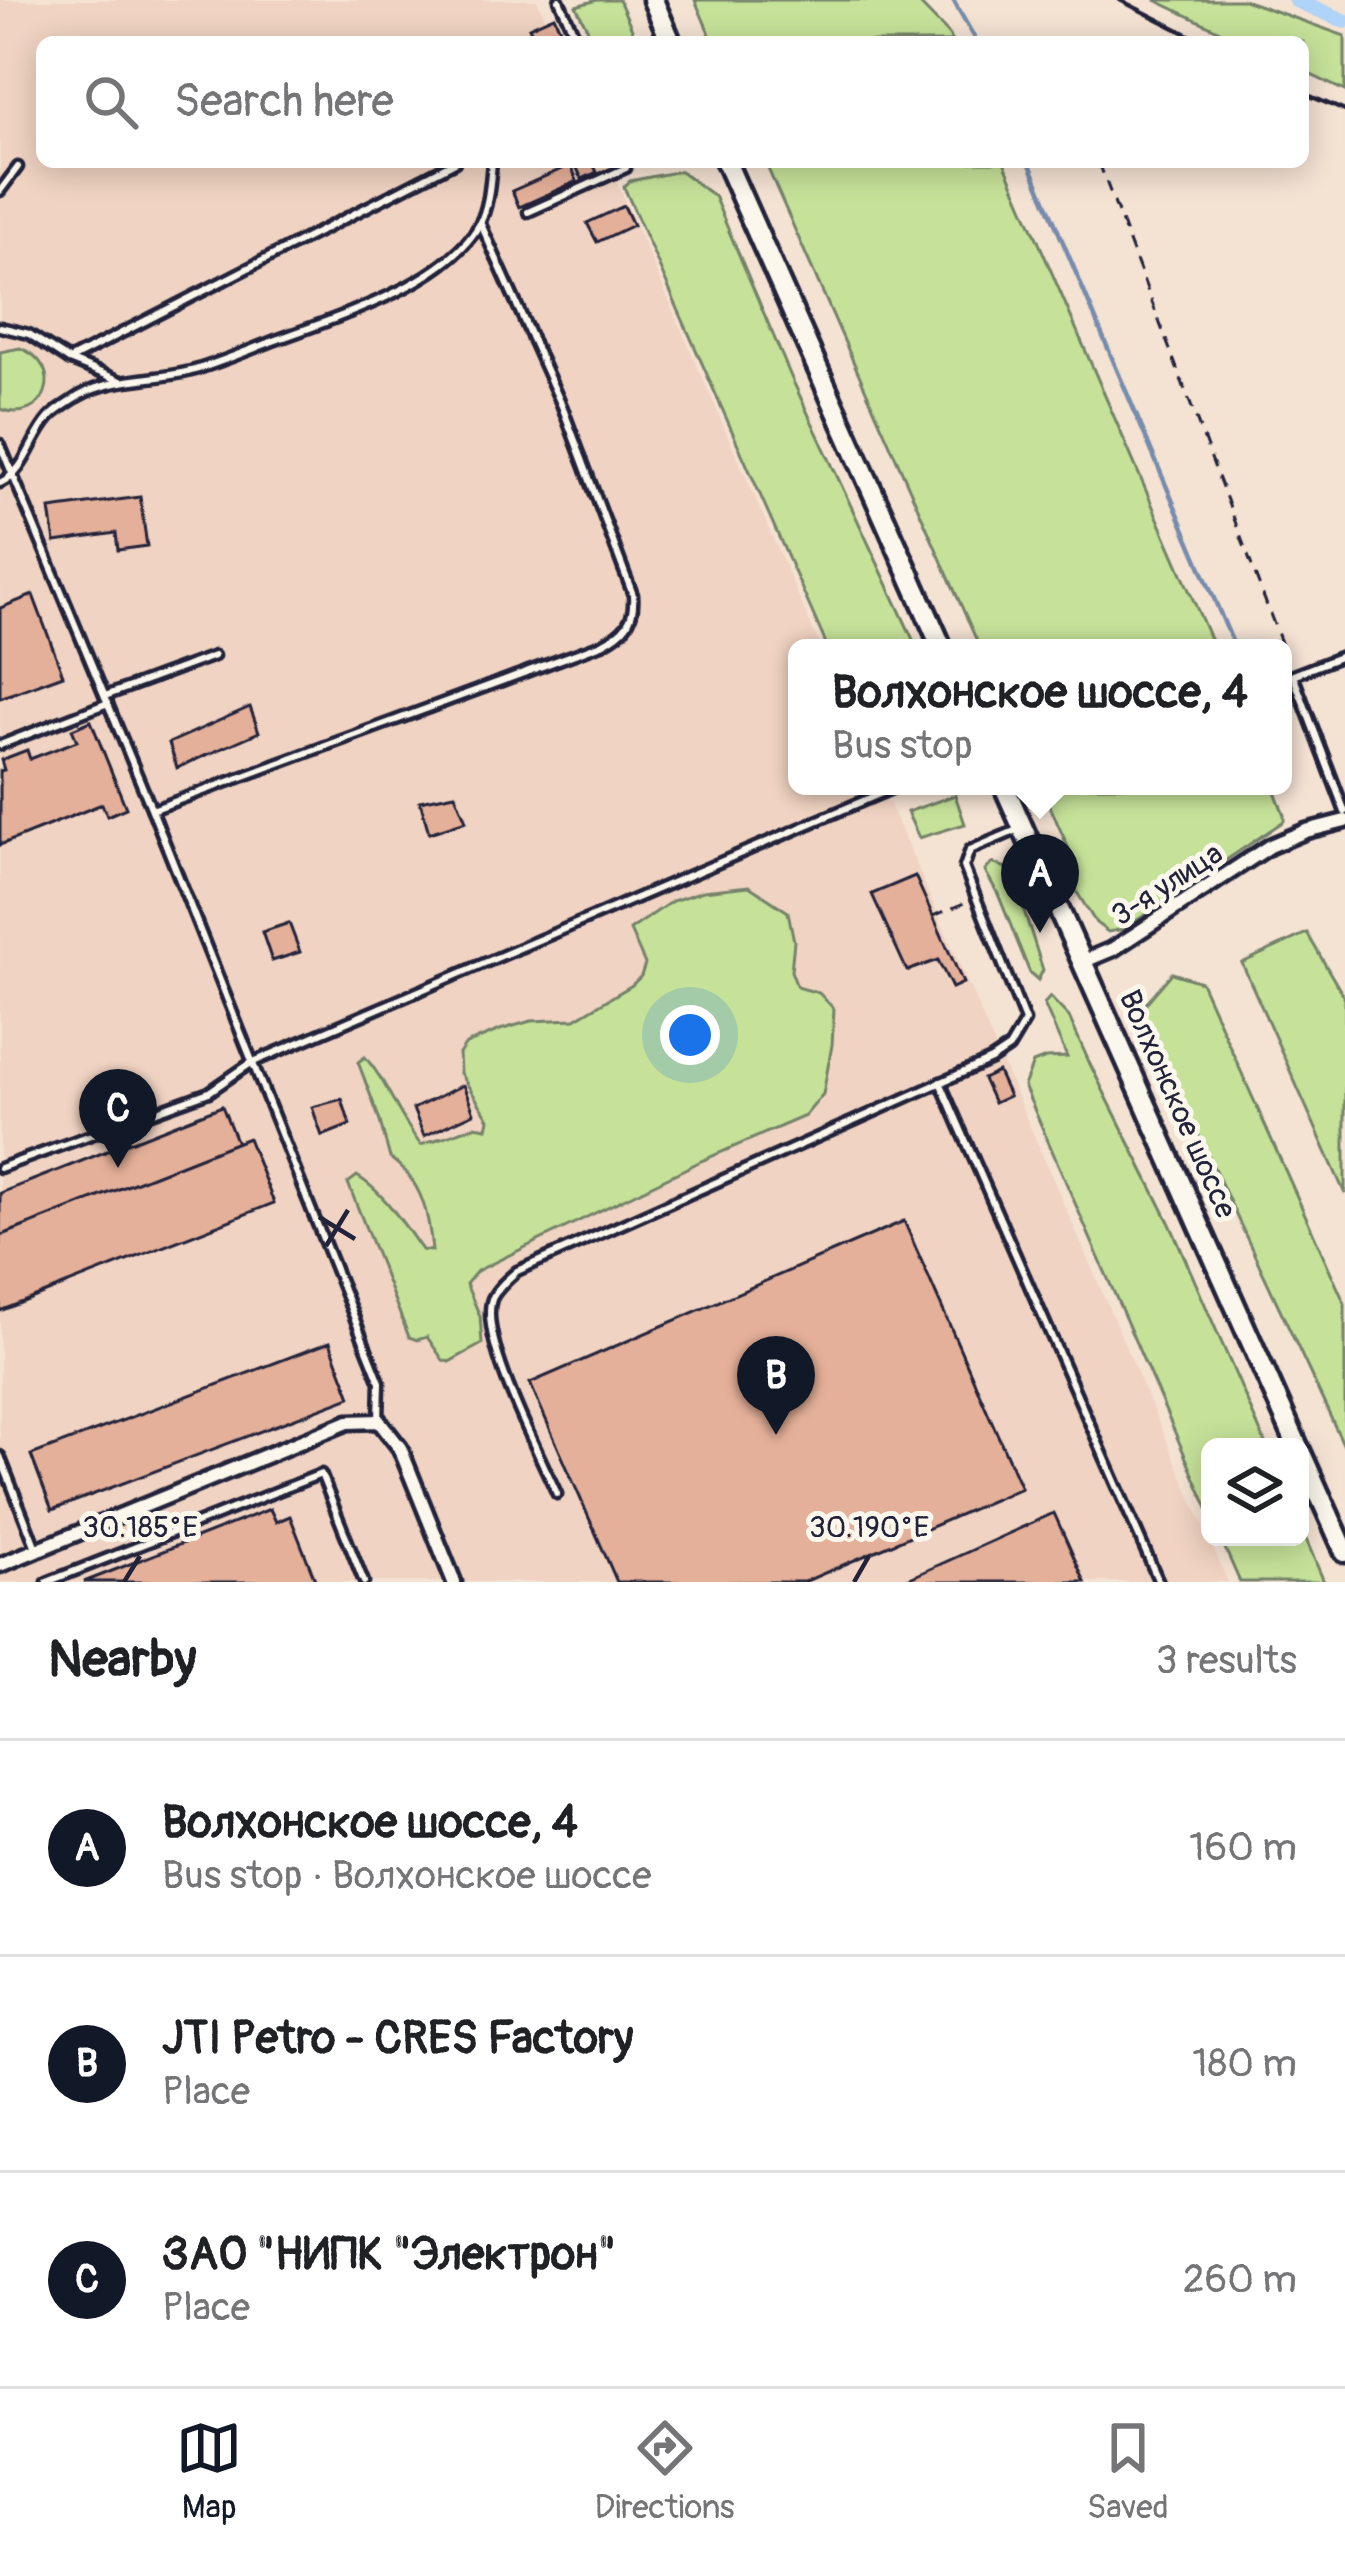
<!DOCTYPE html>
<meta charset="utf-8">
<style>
:root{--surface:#fff;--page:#f2f2f2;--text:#202124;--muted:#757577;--line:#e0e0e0;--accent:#111827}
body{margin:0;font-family:Pangolin,sans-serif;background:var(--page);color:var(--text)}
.controls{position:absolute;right:36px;bottom:36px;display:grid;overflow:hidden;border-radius:18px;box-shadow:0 6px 30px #0003}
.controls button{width:108px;height:108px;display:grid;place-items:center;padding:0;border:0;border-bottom:3px solid var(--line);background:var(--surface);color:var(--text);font:60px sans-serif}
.you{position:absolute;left:690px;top:1035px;width:42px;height:42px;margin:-30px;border:9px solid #fff;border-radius:50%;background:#1a73e8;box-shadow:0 0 0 18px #1a73e833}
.badge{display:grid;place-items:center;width:78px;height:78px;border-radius:50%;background:var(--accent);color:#fff;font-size:39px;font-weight:700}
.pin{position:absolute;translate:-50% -99px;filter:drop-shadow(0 3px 6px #0008)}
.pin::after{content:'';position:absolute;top:63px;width:42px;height:36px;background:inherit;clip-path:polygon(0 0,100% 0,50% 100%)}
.popup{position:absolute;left:788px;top:639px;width:504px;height:156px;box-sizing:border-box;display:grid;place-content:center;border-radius:18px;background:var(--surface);filter:drop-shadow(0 3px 9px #0005);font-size:39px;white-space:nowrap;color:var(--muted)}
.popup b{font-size:45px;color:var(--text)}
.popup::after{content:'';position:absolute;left:50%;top:100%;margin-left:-24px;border:24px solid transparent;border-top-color:var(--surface)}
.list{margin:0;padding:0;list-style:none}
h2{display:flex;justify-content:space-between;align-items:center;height:156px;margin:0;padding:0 48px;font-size:51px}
h2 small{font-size:39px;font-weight:400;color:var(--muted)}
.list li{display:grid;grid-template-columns:78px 1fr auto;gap:36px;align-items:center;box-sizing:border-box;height:216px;padding:0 48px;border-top:3px solid var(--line)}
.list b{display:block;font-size:45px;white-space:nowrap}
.list p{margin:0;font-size:39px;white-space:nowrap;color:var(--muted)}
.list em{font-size:39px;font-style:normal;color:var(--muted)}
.icon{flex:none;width:66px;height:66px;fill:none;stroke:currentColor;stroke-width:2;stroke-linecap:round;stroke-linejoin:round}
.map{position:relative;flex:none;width:1345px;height:1582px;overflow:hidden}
.search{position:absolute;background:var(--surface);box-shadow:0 6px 30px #0003;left:36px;right:36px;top:36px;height:132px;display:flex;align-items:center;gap:30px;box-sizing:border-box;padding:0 42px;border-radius:18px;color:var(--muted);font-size:45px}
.sheet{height:804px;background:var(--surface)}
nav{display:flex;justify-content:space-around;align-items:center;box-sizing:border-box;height:168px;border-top:3px solid var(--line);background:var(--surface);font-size:33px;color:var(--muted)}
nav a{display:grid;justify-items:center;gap:6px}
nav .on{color:var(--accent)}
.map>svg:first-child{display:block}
.built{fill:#f0d3c2}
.green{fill:#c6e299;stroke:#74826a;stroke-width:3}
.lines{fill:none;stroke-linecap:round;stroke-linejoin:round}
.stream{stroke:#778cac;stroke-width:4.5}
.canal{stroke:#b0d3f8;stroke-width:15}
.building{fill:#e5b099;stroke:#22223b;stroke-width:3}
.lane-casing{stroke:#22223b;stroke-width:15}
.street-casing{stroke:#22223b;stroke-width:21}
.secondary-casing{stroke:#22223b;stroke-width:27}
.path{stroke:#22223b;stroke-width:3;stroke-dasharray:12 9;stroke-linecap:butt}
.lane{stroke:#fbf7ec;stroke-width:6}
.street{stroke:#fbf7ec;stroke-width:12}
.secondary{stroke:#fbf7ec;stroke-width:18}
.rail{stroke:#22223b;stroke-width:4.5}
.ticks{fill:none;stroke:#22223b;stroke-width:4.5}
.labels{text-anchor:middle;stroke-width:10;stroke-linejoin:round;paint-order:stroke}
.street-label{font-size:30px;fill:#22223b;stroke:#fbf7ec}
.ticks-label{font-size:30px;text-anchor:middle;fill:#22223b;stroke:#fbf7ec;stroke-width:10;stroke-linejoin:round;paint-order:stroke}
</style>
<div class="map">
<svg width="1345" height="1582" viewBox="0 0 1345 1582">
<rect width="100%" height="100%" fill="#f4e2d3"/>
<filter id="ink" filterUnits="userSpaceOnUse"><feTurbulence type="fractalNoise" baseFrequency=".00833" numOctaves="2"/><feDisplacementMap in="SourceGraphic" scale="24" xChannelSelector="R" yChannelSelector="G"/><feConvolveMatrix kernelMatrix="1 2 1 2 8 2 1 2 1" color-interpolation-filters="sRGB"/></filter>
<g filter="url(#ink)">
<path class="built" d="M0,0H537L556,42H42V162H608L821,648H797V786H882L1228,1582H0Z"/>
<g class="green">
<path d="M597,0H619L632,29L629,42H594L576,6Z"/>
<path d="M695,0H916L948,33L952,42H713Z"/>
<path d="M1155,0H1244L1345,36V91L1303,71V42H1243Z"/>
<path d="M765,162H1004L1214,648H980Z"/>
<path d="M680,171L714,196L791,377L917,648H828L624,187L630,181Z"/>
<path d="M20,348C68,366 46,426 0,409V352Z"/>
<path d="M1041,786H1273L1284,815V821L1124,929L1108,932L1096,923L1065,873L1079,872Z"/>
<path d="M955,795L965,824L919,838L907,812Z"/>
<path d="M992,863L1004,867L1013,876L1043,970L1038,980L1030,973L998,894L985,871Z"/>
<path d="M749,886L788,912L794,941L791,971L797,987L819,993L834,1009L832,1045L823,1094L805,1116L701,1161L477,1271L466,1284L480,1316L482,1344L449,1362L443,1360L427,1337L417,1340L409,1337L348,1183L357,1176C385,1193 403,1224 422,1250L432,1251C429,1214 422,1181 390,1158L379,1118L358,1062L365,1057C389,1084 398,1117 421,1145L475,1126L487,1128L489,1119L460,1073L459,1054L466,1044L500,1030L531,1021L575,1019L632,985L641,976L645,964L630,930L672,901L703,891Z"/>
<path d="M1307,933L1345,999V1194L1242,963Z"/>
<path d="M1172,973L1201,982L1345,1304V1448L1140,1010Z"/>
<path d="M1050,997L1069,1017L1090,1064L1170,1224L1267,1447H1210V1513L1024,1086L1033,1063L1046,1058L1067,1057L1044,1004Z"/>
<path d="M1300,1525L1324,1582H1240L1220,1537H1300Z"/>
</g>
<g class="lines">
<g class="stream">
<path d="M953,0L977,42"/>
<path d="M1029,162L1235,648"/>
<path d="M1283,763L1286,769"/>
</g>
<path class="canal" d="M1295,0L1345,21"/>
</g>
<g class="building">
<path d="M554,16L566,42H536L529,27Z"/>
<path d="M574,162H592L597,172L582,179Z"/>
<path d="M571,165L577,181L519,207L512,191Z"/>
<path d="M624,206L633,225L597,242L587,223Z"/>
<path d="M140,497L147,546L118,550L116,533L55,542L50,509Z"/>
<path d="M33,595L63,675L0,698V608Z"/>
<path d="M250,707L259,732L177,768L169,743Z"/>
<path d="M91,721L126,808L107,816L102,804L0,845V771L4,770L1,760L27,750L30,759L77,741L72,729Z"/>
<path d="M455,794L466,821L429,833L420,801Z"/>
<path d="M915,876L963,983L952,988L938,960L907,971L872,894Z"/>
<path d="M289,923L300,952L272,961L262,932Z"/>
<path d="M998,1072L1009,1096L994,1103L983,1079Z"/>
<path d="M463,1085L474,1113L424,1136L413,1109Z"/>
<path d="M342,1099L350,1125L322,1136L312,1107Z"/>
<path d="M222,1106L237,1143L0,1236V1193Z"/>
<path d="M248,1138L274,1203L0,1311V1236Z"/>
<path d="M904,1221L1021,1488L804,1582H617L530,1383Z"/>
<path d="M330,1342L351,1397L52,1510L31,1455Z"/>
<path d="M270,1509L276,1522L290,1516L316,1582H84Z"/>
<path d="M1054,1513L1085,1582H901Z"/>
</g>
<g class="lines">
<g class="lane-casing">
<g id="lane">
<path d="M559,0L578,42"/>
<path d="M0,191L18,167"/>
<path d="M528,212L626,168V162"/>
<path d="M0,327L29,334L69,360L121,381"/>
<path d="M69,360L455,162"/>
<path d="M0,444L152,810L380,1382L379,1421"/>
<path d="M0,483C27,470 30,439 49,418C56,410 70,402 79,396C114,376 157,381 195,370C221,362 247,351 273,341C334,319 446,284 479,225C489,206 490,183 492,162"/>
<path d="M1345,655L1293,675L1345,812"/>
<path d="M105,696L214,656"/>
<path d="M0,745L108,703"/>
<path d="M152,810L602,644C625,632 635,621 633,595L562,406L480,222"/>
<path d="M940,1082L1159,1582"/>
<path d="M0,1168L209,1092L251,1063L898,786"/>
<path d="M0,1456L36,1548"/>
<path d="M557,1494C540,1455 478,1338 492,1299C497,1288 508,1279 517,1271L991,1060L1009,1048L1025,1021L964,867L970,850L1017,830"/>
<path d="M47,1582L321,1474L364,1582"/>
</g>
</g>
<g class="street-casing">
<g id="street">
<path d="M1082,962L1113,949L1270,846L1306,831L1345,821"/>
<path d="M0,1565L348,1422L379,1421L400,1448L454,1582"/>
</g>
</g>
<g class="secondary-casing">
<g id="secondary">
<path d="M653,0L671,42"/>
<path d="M726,162L942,648"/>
<path d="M1004,786L1298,1447"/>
<path d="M1300,1451L1345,1552"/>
</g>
</g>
<g class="path">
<path d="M1101,162V168L1283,648"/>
<path d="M933,916L967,902"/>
</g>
<use href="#lane" class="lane"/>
<use href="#street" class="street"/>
<use href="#secondary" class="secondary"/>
<g class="rail">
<path d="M1120,0L1203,42"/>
<path d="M1303,93L1345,111"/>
</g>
</g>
</g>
<path class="ticks" d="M319,1217L355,1239M326,1246L348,1210M124,1582L140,1556M854,1582L869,1556"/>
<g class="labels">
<g class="street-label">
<text transform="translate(1167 884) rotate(-33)" y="10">3-я улица</text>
<text transform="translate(1178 1104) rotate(66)" y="10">Волхонское шоссе</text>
</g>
</g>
<g class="ticks-label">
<text x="140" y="1537">30.185°E</text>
<text x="869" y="1537">30.190°E</text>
</g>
</svg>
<div class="controls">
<button><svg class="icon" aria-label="layers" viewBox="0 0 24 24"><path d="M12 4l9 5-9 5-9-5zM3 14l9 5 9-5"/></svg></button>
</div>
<div class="you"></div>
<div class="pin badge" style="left:1040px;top:933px">A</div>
<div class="popup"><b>Волхонское шоссе, 4</b>Bus stop</div>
<div class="pin badge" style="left:776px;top:1435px">B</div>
<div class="pin badge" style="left:118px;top:1168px">C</div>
<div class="search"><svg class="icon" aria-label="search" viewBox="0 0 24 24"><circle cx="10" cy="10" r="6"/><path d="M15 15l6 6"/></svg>Search here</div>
</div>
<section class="sheet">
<h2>Nearby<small>3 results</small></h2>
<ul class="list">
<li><span class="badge">A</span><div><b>Волхонское шоссе, 4</b><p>Bus stop · Волхонское шоссе</p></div><em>160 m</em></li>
<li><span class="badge">B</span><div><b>JTI Petro - CRES Factory</b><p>Place</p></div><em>180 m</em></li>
<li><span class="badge">C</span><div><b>ЗАО &quot;НИПК &quot;Электрон&quot;</b><p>Place</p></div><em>260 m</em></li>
</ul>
</section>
<nav>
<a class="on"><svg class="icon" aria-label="map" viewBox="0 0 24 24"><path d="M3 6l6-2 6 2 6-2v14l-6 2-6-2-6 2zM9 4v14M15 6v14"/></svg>Map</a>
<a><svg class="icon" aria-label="directions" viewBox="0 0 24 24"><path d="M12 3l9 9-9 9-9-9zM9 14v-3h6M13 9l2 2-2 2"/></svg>Directions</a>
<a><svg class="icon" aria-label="saved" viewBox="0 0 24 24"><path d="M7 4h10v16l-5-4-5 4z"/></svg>Saved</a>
</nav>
